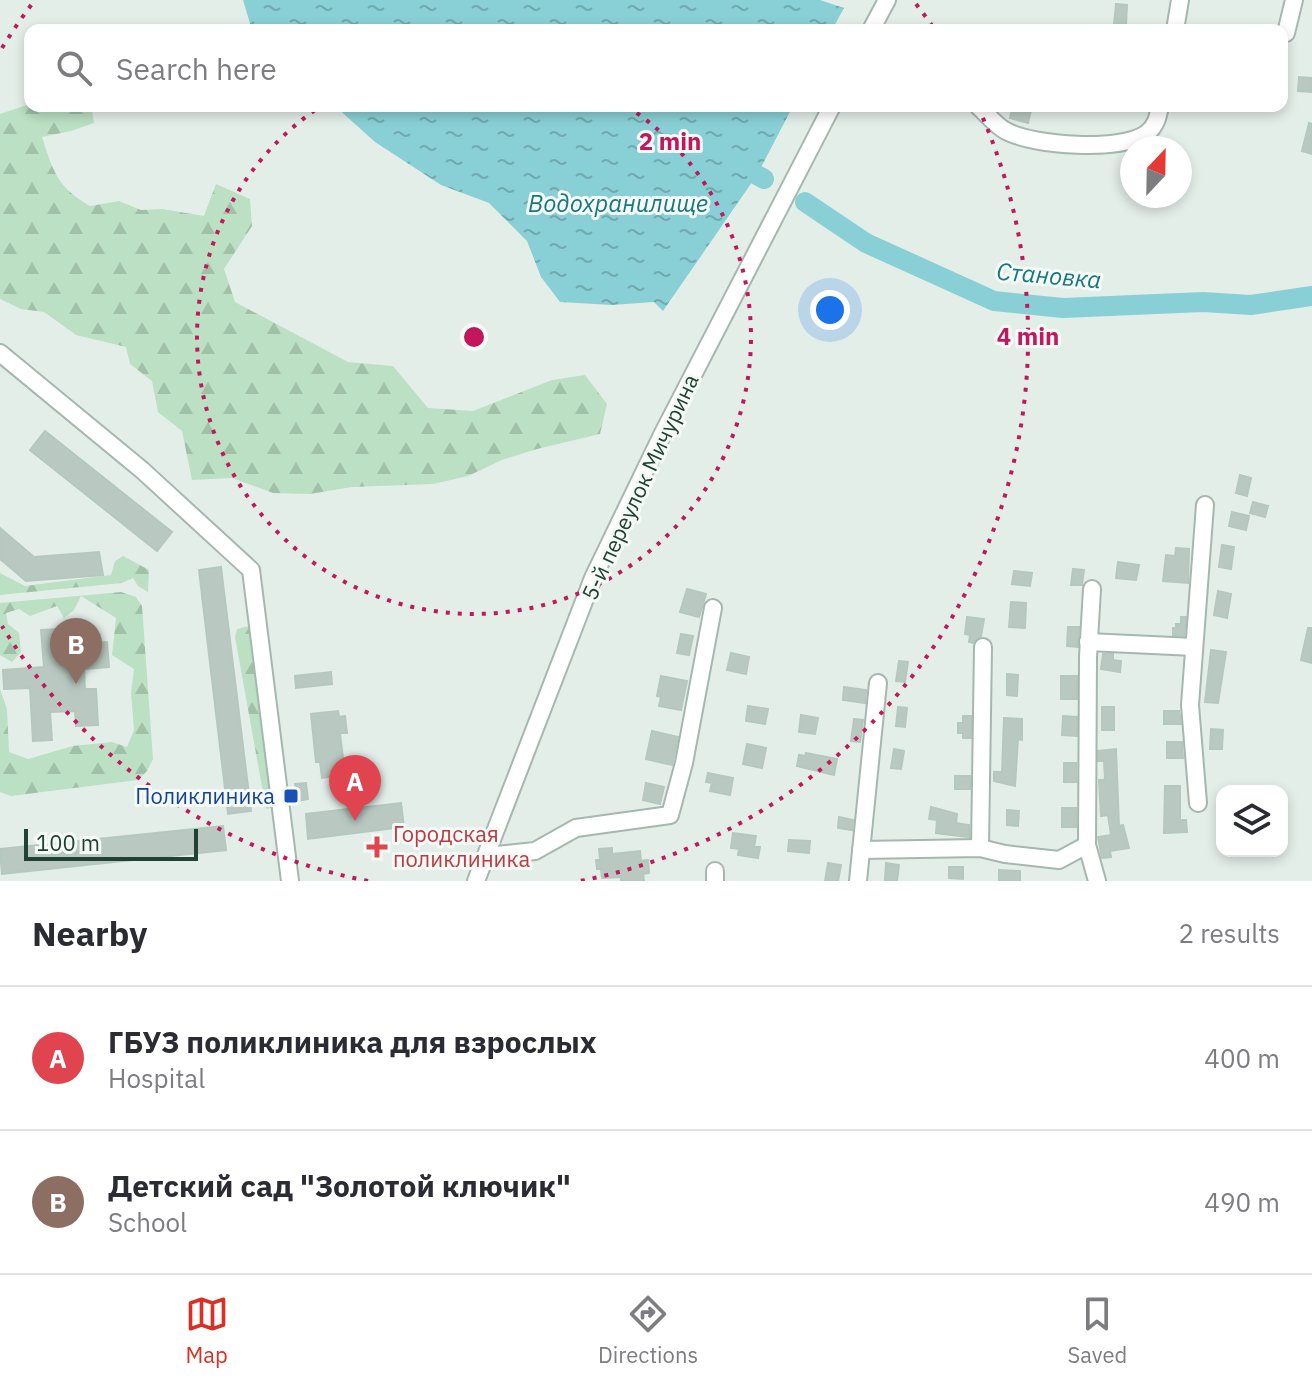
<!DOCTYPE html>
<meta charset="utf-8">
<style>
:root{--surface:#fff;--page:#f7f7f7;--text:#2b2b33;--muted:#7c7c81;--line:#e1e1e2;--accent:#d93025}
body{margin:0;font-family:"IBM Plex Sans",sans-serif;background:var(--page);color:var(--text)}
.controls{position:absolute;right:24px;bottom:24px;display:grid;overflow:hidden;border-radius:16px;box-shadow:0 4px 12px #0003}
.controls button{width:72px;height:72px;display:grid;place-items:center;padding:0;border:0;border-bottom:2px solid var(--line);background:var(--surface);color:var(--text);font:40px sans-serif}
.compass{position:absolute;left:1120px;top:136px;width:72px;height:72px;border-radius:50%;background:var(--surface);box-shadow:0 4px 12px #0003;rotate:22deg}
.scale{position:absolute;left:24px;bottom:20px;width:174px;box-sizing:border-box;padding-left:8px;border:4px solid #224136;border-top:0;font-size:22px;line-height:28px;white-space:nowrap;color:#224136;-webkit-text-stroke:6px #f5faf7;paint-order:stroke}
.you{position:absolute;left:830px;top:310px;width:28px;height:28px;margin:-20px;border:6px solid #fff;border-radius:50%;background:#1a73e8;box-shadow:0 0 0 12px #1a73e833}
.badge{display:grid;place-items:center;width:52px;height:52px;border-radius:50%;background:var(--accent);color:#fff;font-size:26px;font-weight:700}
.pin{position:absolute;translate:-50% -66px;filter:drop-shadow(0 2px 4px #0008)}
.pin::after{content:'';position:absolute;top:42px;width:28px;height:24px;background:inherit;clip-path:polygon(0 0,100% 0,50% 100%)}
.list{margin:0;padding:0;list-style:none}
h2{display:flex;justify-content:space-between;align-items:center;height:104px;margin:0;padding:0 32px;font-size:34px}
h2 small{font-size:26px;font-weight:400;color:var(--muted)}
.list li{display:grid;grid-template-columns:52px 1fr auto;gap:24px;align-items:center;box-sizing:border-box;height:144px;padding:0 32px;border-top:2px solid var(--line)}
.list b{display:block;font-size:30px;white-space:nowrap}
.list p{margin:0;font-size:26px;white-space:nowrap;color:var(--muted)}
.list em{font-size:26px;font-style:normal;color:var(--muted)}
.icon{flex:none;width:44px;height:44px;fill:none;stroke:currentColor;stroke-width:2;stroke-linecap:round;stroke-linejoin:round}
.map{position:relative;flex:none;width:1312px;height:881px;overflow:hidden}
.search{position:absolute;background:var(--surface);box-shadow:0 4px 12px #0003;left:24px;right:24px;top:24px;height:88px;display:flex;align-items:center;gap:20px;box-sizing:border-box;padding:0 28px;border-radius:16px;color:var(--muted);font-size:30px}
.sheet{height:392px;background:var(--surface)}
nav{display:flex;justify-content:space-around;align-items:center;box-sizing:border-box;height:112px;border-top:2px solid var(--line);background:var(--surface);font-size:22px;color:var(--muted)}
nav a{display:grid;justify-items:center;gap:4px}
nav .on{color:var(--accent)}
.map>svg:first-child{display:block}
.forest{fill:url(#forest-firs)}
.water{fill:url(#water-ripples)}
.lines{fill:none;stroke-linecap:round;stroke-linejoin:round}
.river{stroke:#89d0d6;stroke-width:20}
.building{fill:#b9c9c1;stroke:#b5c8bf;stroke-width:2}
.minor-casing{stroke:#a6b7b0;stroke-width:20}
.minor{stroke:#fff;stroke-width:16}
.ring{fill:none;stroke:#c2185b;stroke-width:4;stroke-dasharray:4 8}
.transit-dot{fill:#1a4fb4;stroke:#f5faf7;stroke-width:3}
.health-dot{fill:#e0444e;stroke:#f5faf7;stroke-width:3}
.labels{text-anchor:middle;stroke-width:6;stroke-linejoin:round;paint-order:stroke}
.street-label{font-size:22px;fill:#224136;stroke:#f5faf7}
.transit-label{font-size:22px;fill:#164399;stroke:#f5faf7;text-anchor:end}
.health-label{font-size:22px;fill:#be3a42;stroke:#f5faf7;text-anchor:start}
.water-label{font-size:24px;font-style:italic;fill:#177881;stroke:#f5faf7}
.centre{fill:#c2185b;stroke:#f5faf7;stroke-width:4}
.ring-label{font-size:24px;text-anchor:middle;font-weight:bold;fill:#c2185b;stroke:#f5faf7;stroke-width:6;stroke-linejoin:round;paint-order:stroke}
</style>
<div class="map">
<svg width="1312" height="881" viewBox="0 0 1312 881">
<defs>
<pattern id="forest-firs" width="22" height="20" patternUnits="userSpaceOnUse" patternTransform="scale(2)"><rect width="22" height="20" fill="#bbe0c3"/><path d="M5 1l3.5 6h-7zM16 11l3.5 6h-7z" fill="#a0c1a8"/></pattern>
<pattern id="water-ripples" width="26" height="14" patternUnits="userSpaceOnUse" patternTransform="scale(2)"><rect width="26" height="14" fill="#89d0d6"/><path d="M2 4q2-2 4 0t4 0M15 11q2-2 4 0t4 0" fill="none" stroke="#70aaae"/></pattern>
</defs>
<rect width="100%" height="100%" fill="#e4eee9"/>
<g class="forest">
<path d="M30,104L82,106L92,110L94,123L71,131L42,137C53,171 57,187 90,206L119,201L141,210L162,209L204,216L216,184L250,199L252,226L224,269L235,302L348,362L393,366L428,408L473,411L552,380L585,375L607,404L600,434L537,449L502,460L468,476L433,484L352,487L310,494L273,493L232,478L192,480L182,431L158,412L152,381L130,364L126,347L76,335L44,312L21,309L0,299V114Z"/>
<path d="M123,556L149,570L148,592L138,586L133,578L122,583L0,595V573L25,586L111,575L115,561Z"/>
<path d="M121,592L136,597L142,606L153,759L147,771L138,780L11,796L0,792V689L7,709L9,752L28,759L73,746L112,742L127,747L134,730L131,693L134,669L112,655L116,618L81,596L74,610L64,618L57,606L30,616L19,609L6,613L8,624L19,633L21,652L12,662L0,655V603Z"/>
<path d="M253,625L275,807L266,809L235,637L237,629Z"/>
</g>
<g class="water">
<path d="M243,0H820L844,8L832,30H252Z"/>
<path d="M335,106H793L757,175L663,311L654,302L612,305L560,302L541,277L527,241L489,203L441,185L375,142Z"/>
</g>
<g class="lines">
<g class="river">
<path d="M757,175L764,179"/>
<path d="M805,202L866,243L994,301L1063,308L1203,302L1251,305L1312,296"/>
</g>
</g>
<g class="building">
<path d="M1116,4L1127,5L1126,25L1114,24Z"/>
<path d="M1299,77L1312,78V92L1298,91Z"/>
<path d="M1013,106H1032L1028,123L1010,118Z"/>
<path d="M1309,123L1312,124V154L1302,151Z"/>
<path d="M45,431L172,532L157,551L30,450Z"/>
<path d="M1240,475L1251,478L1247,496L1236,493Z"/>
<path d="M1253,502L1268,506L1265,517L1250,513Z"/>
<path d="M1232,512L1249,516L1246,530L1229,526Z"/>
<path d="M0,528L34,557L99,552L103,575L26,581L0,559Z"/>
<path d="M1222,545L1234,547L1231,569L1219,567Z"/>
<path d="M1176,548L1189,549L1188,583L1163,581L1166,555L1175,556Z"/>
<path d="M1118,562L1139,565L1136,580L1116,578Z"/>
<path d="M221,567L251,811L228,814L199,570Z"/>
<path d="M1073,569L1084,570L1082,585H1071Z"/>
<path d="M1014,571L1032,573L1030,586L1012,584Z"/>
<path d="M687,589L706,594L699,617L680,612Z"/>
<path d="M1218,591L1231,594L1227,618L1214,615Z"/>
<path d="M1011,602L1026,603L1025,628L1009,627Z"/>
<path d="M967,617L984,619L981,636L973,643L969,642L970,635L965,634Z"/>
<path d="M1181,617H1186L1184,636L1173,635V628H1176V624H1181Z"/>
<path d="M1068,627H1079L1078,647L1067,646Z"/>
<path d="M78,628L79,644L107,642L109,667L84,669L85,689H96L98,725L76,726L75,711L50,712L52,740L33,741L30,688L4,689L3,670L44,667L41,630Z"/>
<path d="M1308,628H1312V663L1301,660Z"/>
<path d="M681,634L693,636L689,655L677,653Z"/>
<path d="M1211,650L1226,652L1218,703L1205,702Z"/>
<path d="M731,653L749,657L746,674L727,670Z"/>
<path d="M1103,654H1113V660L1121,661L1120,672L1101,669Z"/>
<path d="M899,661L908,662L905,682L896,681Z"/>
<path d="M331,672L332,684L296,688L295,676Z"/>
<path d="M1007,674L1018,675L1017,696L1007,695Z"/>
<path d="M661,676L687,681L681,710L659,706L661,697L657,696Z"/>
<rect x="1061" y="676" width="16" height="23"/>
<path d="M844,687L866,690L865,703L843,700Z"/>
<path d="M748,706L768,709L765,724L746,721Z"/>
<path d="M898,707L907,708L905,727L896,726Z"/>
<rect x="1102" y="707" width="12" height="23"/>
<path d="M338,711L339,717L345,716L347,733H340L345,775L322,778L320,762H316L311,714Z"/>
<path d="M1164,711H1179L1181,724H1164Z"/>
<path d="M801,715L818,718L815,734L799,732Z"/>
<path d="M963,716H971V738H963V733H958V723H963Z"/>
<path d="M1063,716L1077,717V736L1062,735Z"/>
<path d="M1004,718L1022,719V740L1018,739L1015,786L994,781V772H1002Z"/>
<path d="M854,719L863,720L860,742L851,741Z"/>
<path d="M1211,729L1223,730L1222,749H1210Z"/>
<path d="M652,731L678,737L672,765L646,759Z"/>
<path d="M1167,742H1182L1183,758H1167Z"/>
<path d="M747,744L766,748L762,768L743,764Z"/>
<path d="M894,749L904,751L901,769L891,768Z"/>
<path d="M1116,749L1119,826L1123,825L1129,848L1110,851L1111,857L1102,858L1098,837L1111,835L1108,815L1101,816L1099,780H1105L1104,761H1098V751Z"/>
<path d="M806,753L837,759L834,775L797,766L799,755L805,756Z"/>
<rect x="1064" y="763" width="12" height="19"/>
<path d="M708,773L733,778L730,795L710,791L712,783L706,782Z"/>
<rect x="955" y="776" width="15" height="13"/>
<path d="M306,783L308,799L297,801L295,784Z"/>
<path d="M646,783L664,787L660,804L643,800Z"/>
<path d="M1165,786H1180V820H1186L1187,832L1164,833Z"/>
<path d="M401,803L404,827L308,839L306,814Z"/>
<path d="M931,807L957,814L956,823L969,825V837L936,833L937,820L929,819Z"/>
<rect x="1062" y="808" width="14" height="19"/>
<path d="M1007,810L1019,811L1018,826L1007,825Z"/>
<path d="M839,817L853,820L852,830L838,828Z"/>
<path d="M223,826L226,850L2,874L0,849Z"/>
<path d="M733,833L756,836L754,847H760L758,858L738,855L739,849L731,848Z"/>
<path d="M789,840L810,841L809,853L788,851Z"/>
<path d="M612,848V854L640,851L641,861L648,860L649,873L643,874L644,881H621V877L602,878L601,869H597L596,860H600L599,849Z"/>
<path d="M828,863L841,865L838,881H825Z"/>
<path d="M886,863L899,865L897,881L885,880Z"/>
<path d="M949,867H963V879L949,878Z"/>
<path d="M999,870L1020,871V881H999Z"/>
</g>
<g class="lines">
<g class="minor-casing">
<g id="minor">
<path d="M871,30L887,0"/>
<path d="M1175,30L1180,0"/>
<path d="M1286,33L1294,0"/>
<path d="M978,106C987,114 996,126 1006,131C1033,146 1123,152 1147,133C1156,126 1158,117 1160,106"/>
<path d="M0,353L142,470L251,570L290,881"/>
<path d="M1092,589L1088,657L1087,845L1097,881"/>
<path d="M1088,642L1194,647"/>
<path d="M1198,803L1190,705L1205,505"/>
<path d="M980,848L983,647"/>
<path d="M861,850L980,848L1005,854L1059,860L1087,845"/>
<path d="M488,856L535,851L576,828L670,815L684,763L713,608"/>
<path d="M715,871V881"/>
<path d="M476,881L593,578L662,435L832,106"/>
<path d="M858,881L878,683"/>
</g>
</g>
<use href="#minor" class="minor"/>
</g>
<g class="ring">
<path d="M627 106A277 277 0 1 1 321 106"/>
<path d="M368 881A554 554 0 0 1 2 626M2 48A554 554 0 0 1 32 4M916 4A554 554 0 0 1 933 27M978 107A554 554 0 0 1 580 881"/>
</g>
<rect class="transit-dot" x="283" y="788" width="16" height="16" rx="4"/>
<path class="health-dot" d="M373 835h8v8h8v8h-8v8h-8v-8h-8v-8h8z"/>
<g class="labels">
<g class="street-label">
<text transform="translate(640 487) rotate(-65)" y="8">5-й переулок Мичурина</text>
</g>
<g class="transit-label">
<text x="275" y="804">Поликлиника</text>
</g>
<g class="health-label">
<text x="393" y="842">Городская<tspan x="393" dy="25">поликлиника</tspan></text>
</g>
<g class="water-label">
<text x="618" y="212">Водохранилище</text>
<text transform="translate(1049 276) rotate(5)" y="8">Становка</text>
</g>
</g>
<circle cx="474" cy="337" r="12" class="centre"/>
<g class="ring-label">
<text x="670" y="150">2 min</text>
<text x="1028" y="345">4 min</text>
</g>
</svg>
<div class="controls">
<button><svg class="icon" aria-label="layers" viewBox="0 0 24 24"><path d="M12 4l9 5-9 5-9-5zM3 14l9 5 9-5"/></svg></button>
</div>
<svg class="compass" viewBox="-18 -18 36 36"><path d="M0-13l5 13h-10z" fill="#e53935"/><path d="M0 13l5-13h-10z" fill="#7c7c81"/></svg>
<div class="scale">100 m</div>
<div class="you"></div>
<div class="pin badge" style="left:355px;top:821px;background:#e0444e">A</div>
<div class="pin badge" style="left:76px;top:684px;background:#8d6e63">B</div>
<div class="search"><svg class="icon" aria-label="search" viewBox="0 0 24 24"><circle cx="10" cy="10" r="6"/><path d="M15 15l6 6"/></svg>Search here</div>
</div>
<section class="sheet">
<h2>Nearby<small>2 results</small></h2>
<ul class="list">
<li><span class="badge" style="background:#e0444e">A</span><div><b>ГБУЗ поликлиника для взрослых</b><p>Hospital</p></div><em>400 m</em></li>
<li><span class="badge" style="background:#8d6e63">B</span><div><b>Детский сад &quot;Золотой ключик&quot;</b><p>School</p></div><em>490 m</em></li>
</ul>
</section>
<nav>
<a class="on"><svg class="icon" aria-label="map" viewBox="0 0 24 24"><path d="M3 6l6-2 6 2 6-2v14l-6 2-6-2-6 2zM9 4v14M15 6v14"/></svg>Map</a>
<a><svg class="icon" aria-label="directions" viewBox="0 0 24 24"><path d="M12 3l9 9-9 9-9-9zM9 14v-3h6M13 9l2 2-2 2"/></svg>Directions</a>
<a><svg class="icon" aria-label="saved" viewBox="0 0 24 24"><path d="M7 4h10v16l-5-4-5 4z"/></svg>Saved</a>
</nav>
